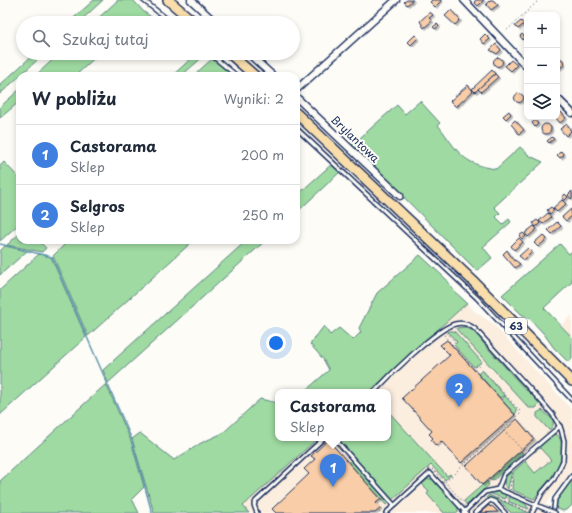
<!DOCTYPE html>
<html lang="pl">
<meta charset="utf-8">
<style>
:root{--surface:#fff;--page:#f2f2f3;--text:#1f2937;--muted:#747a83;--line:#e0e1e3;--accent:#111827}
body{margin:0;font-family:"Playpen Sans",sans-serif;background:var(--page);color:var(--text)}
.controls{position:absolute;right:12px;top:12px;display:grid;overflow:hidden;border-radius:8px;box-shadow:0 2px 6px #0003}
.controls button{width:36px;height:36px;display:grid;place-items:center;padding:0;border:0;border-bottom:1px solid var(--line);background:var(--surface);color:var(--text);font:20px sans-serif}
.you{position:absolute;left:276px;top:343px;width:14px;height:14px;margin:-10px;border:3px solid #fff;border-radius:50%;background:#1a73e8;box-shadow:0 0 0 6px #1a73e833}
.badge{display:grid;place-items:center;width:26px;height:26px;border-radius:50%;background:var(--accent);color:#fff;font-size:13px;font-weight:700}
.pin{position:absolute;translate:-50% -33px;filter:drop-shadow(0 1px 2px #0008)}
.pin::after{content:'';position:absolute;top:21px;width:14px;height:12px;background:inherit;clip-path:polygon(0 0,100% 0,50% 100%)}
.popup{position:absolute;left:275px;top:389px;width:116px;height:52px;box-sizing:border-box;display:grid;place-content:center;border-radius:8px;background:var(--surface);filter:drop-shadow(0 1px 3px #0005);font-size:13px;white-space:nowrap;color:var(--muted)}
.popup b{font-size:15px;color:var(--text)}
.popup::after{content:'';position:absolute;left:50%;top:100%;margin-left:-8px;border:8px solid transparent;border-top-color:var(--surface)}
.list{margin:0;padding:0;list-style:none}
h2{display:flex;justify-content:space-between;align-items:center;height:52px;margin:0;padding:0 16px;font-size:17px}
h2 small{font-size:13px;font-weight:400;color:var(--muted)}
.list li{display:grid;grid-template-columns:26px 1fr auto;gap:12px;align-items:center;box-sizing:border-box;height:60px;padding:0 16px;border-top:1px solid var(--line)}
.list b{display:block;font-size:15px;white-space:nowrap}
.list p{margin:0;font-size:13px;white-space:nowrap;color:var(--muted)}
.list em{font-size:13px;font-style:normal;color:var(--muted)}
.icon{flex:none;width:22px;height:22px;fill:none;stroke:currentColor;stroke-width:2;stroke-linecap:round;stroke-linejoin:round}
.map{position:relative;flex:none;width:572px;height:513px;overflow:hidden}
.search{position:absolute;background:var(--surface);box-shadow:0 2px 6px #0003;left:16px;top:16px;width:284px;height:44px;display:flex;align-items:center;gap:10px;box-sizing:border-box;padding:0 14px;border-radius:22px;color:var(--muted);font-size:15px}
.panel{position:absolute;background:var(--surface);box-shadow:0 2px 6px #0003;left:16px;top:72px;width:284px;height:172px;border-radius:12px}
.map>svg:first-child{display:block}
.built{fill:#fceedf}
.green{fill:#9edaa1;stroke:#5c8480}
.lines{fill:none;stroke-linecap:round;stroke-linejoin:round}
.stream{stroke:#5e97ae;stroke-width:1.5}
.building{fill:#f8cda7;stroke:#1b2f5e;filter:url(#shadow)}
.service-casing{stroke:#1b2f5e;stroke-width:6}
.minor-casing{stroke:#1b2f5e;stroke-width:9}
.primary-casing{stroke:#1b2f5e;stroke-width:12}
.path{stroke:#1b2f5e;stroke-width:1;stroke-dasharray:1 3;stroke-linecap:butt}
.service{stroke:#fdfcf7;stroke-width:3}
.minor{stroke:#fdfcf7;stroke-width:6}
.primary{stroke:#f9deab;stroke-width:9}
.labels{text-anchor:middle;stroke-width:4;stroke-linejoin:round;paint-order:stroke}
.shield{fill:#fdfcf7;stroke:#5f6c8c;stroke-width:1}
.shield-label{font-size:10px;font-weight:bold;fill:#1b2f5e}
.street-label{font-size:11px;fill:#1b2f5e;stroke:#fdfcf7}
</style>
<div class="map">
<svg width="572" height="513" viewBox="0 0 572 513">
<defs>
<filter id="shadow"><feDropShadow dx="2" dy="1.5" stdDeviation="0" flood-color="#0004"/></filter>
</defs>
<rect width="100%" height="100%" fill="#fdfcf7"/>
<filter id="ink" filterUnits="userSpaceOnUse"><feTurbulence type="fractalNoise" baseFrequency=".025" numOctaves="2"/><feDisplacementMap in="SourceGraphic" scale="8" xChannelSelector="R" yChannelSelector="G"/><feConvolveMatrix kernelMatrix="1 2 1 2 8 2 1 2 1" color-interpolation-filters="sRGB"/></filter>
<g filter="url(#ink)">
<g class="built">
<path d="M467,303L474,311L493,324L572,410V469L563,483L546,503L547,506L545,513H249L243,506L318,438H388V392H369Z"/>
<path d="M572,315V337L561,325Z"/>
</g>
<g class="green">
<path d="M94,0H103L78,23H68Z"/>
<path d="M118,0H133L144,12L159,22L146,23L139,18L133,23H93Z"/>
<path d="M35,53H45L0,94V85Z"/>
<path d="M60,53H100L75,76H35Z"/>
<path d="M197,53L205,55L181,76H172Z"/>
<path d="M213,58L230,73L227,76H193Z"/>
<path d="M20,89V103L19,102L0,118V107Z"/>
<path d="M420,101L440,123L438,125C458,151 461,164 496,169L520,147L530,156L543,162L494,207L500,213L496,217L503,224L509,219L511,222L483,247L492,258L477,271L352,145L397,105L405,114Z"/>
<path d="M4,162L20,179V223L0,241V166Z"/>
<path d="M333,163L341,171L296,213V196Z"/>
<path d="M20,233V240H38L46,248L42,252L7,245Z"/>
<path d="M60,240H194L88,336L53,256L64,245Z"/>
<path d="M247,240H266L108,383L103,370Z"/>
<path d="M560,244L569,254L572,251V282L544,308L572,337V359L568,362L554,348L544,334L530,319L521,314L502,295Z"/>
<path d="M5,246L27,251L0,275V251Z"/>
<path d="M39,254L51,257L86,337L0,415V290Z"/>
<path d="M420,255L447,280L454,291L467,303L369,392H304L329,370L323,359L310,344L324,326L330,335L339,328L353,340L361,332L359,328L377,293Z"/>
<path d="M465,327L476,332L484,344L526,390L537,398L539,404L536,408H529L457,330V328Z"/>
<path d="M449,331H454L482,362L474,367L454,345L457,342L448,332Z"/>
<path d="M482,370L504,395L500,398L478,374Z"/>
<path d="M106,384L131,441L144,487L132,499L139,513H0V481Z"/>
<path d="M505,396L517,410L515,415L501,400Z"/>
<path d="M260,399L278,403V438H318L243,506L249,513H154L132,439L140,433L174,460L201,443L223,433Z"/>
<path d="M542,410L553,420V426L549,430L537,417V413Z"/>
<path d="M388,411L447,476L450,474L451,475L445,480L431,465L392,500L336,438H388Z"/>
<path d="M556,434C561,437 561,442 562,448C562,469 546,483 534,499L512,490L513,472L525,461L535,473L551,460L540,448L534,452L533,451L551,435Z"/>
<path d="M520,451L523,453L493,481L489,479Z"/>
<path d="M351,460L389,502L386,505L348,463Z"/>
<path d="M512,471L508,488V489L504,484L506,477Z"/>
<path d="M572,478V505L568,509L563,511L556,508L555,501Z"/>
<path d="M428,479H432L458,507V513H444L427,494L429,491L422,484Z"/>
<path d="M487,481L489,485L467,505L464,501Z"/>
<path d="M494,491L506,494L505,499L489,493Z"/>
<path d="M489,495L529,513H511L502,503H498L494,500L486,498Z"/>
<path d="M509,495L524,502L529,509L509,502Z"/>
</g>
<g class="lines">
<path class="stream" d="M0,244L52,257L132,440L152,513"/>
</g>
<g class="building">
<path d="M407,0H413L407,5L404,2Z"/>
<path d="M432,0H441V1L435,7L430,2Z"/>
<path d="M476,0H484L478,6L474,2Z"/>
<path d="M490,0H493L498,5L491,10L486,4Z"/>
<path d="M451,10L460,20L455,25L445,16Z"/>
<path d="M430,12L433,15L429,18L432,21L424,28L420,21Z"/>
<path d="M521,21L524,24L518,29L515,26Z"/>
<path d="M437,24L439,26L435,29L433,27Z"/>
<path d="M485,34L490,39L484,44L480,39Z"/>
<path d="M522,34L525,37L523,40L520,36Z"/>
<path d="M415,35L418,38L411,45L408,42Z"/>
<path d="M496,44L501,50L497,54L490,50Z"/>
<circle cx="498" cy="62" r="4.5"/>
<path d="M560,58L563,60L564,65L557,70V61Z"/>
<path d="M511,60L517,65L511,71L505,66Z"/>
<path d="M492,70L495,74L475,92L472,89Z"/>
<path d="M495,74L498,77L481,92L478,89Z"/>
<path d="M468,85L473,91L456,107L450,101Z"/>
<circle cx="519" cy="98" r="4.5"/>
<path d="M509,111L511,114L506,119L503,116Z"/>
<path d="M561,112L566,118L560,123L555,117Z"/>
<path d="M515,120L524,130L519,134L511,124Z"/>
<path d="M535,120L538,124L535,127L532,123Z"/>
<path d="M567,124L571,131L566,136L560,129Z"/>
<circle cx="546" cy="129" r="5"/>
<path d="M552,137L554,139L549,143L547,141Z"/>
<path d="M561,151L564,155L560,158L557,155Z"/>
<path d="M572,191V198L571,199L568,195Z"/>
<path d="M565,194L568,197L564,201L562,198Z"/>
<path d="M562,200L566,204L557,212L553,208Z"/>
<path d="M551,207L554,210L550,214L547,210Z"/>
<path d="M571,209L572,216L566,221L562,217Z"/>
<path d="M548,213L551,217L543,224L539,221Z"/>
<path d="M537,220L540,223L536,227L533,223Z"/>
<path d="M557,222L561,226L552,234L548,230Z"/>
<path d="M534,226L537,229L528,237L525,233Z"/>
<path d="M523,233L526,236L522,239L519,236Z"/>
<path d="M543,235L547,239L538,247L534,243Z"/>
<path d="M519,238L523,242L514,250L511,246Z"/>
<path d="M528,248L532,252L524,260L519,256Z"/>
<path d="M507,250L514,261L515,260L520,264L515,268L503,254Z"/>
<path d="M447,340L515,415L461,463L441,441L436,446L431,440L433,438L429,434L432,431L402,398L450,355L440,345Z"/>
<path d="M517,419L534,439L482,485L466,466Z"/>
<path d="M328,440L381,499L376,503L381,508L375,513H276L272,509L309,474L304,469L315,459L311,456Z"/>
<path d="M489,505L490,507L492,506L498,512L480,513Z"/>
</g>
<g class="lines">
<g class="service-casing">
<g id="service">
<path d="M143,0L172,23"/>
<path d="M209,53L237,76"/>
<path d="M296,128L477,298L572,400"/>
<path d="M374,392C389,376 436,329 455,324C462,322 469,324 475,329L540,400L553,415L561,429L564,441L563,461L554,479L542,493L532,513"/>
<path d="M334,438L394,505"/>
<path d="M498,489L504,474L560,426"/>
<path d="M554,508L555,499L572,476"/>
<path d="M257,513L254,505L256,501L324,438"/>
<path d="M386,513L430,473L466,513"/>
<path d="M463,513L485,492L498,489L555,513"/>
<path d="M475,513L490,500L495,502L505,513"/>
</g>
</g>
<g class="minor-casing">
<g id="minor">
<path d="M191,0L216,23"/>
<path d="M464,0L527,67"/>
<path d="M248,53L273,76"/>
<path d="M296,90L396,0"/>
<path d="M296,97L400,196"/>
<path d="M557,98L572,113"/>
</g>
</g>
<g class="primary-casing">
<g id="primary">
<path d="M168,0L195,23"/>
<path d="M229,53L255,76"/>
<path d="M296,113L473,281L572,381"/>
</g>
</g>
<g class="path">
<path d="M504,33L539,0"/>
<path d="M452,345L444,335L447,333L455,342L452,345L474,369L478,365L520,411V414L445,482L466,505"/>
<path d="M501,427L523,451"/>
<path d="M428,469H432L445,482"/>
<path d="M510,490L512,473"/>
<path d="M497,498L529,512"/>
<path d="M505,502L507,497"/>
<path d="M379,513L383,510"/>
</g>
<use href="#service" class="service"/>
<use href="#minor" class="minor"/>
<use href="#primary" class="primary"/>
</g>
</g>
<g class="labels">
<rect class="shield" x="505" y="318" width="22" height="16" rx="3"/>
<g class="shield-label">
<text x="516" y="330">63</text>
</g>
<g class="street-label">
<text transform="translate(355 139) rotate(44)" y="4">Brylantowa</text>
</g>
</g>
</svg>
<div class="controls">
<button>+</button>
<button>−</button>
<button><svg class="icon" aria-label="layers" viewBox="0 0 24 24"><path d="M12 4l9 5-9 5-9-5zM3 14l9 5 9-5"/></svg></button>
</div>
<div class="you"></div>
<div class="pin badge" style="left:333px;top:487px;background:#3f7fe0">1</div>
<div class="popup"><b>Castorama</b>Sklep</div>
<div class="pin badge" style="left:459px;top:407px;background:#3f7fe0">2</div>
<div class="search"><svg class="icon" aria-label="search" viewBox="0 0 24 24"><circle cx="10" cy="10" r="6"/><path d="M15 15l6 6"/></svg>Szukaj tutaj</div>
<section class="panel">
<h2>W pobliżu<small>Wyniki: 2</small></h2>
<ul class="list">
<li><span class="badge" style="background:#3f7fe0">1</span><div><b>Castorama</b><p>Sklep</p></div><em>200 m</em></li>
<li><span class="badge" style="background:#3f7fe0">2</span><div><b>Selgros</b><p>Sklep</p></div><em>250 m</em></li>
</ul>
</section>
</div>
